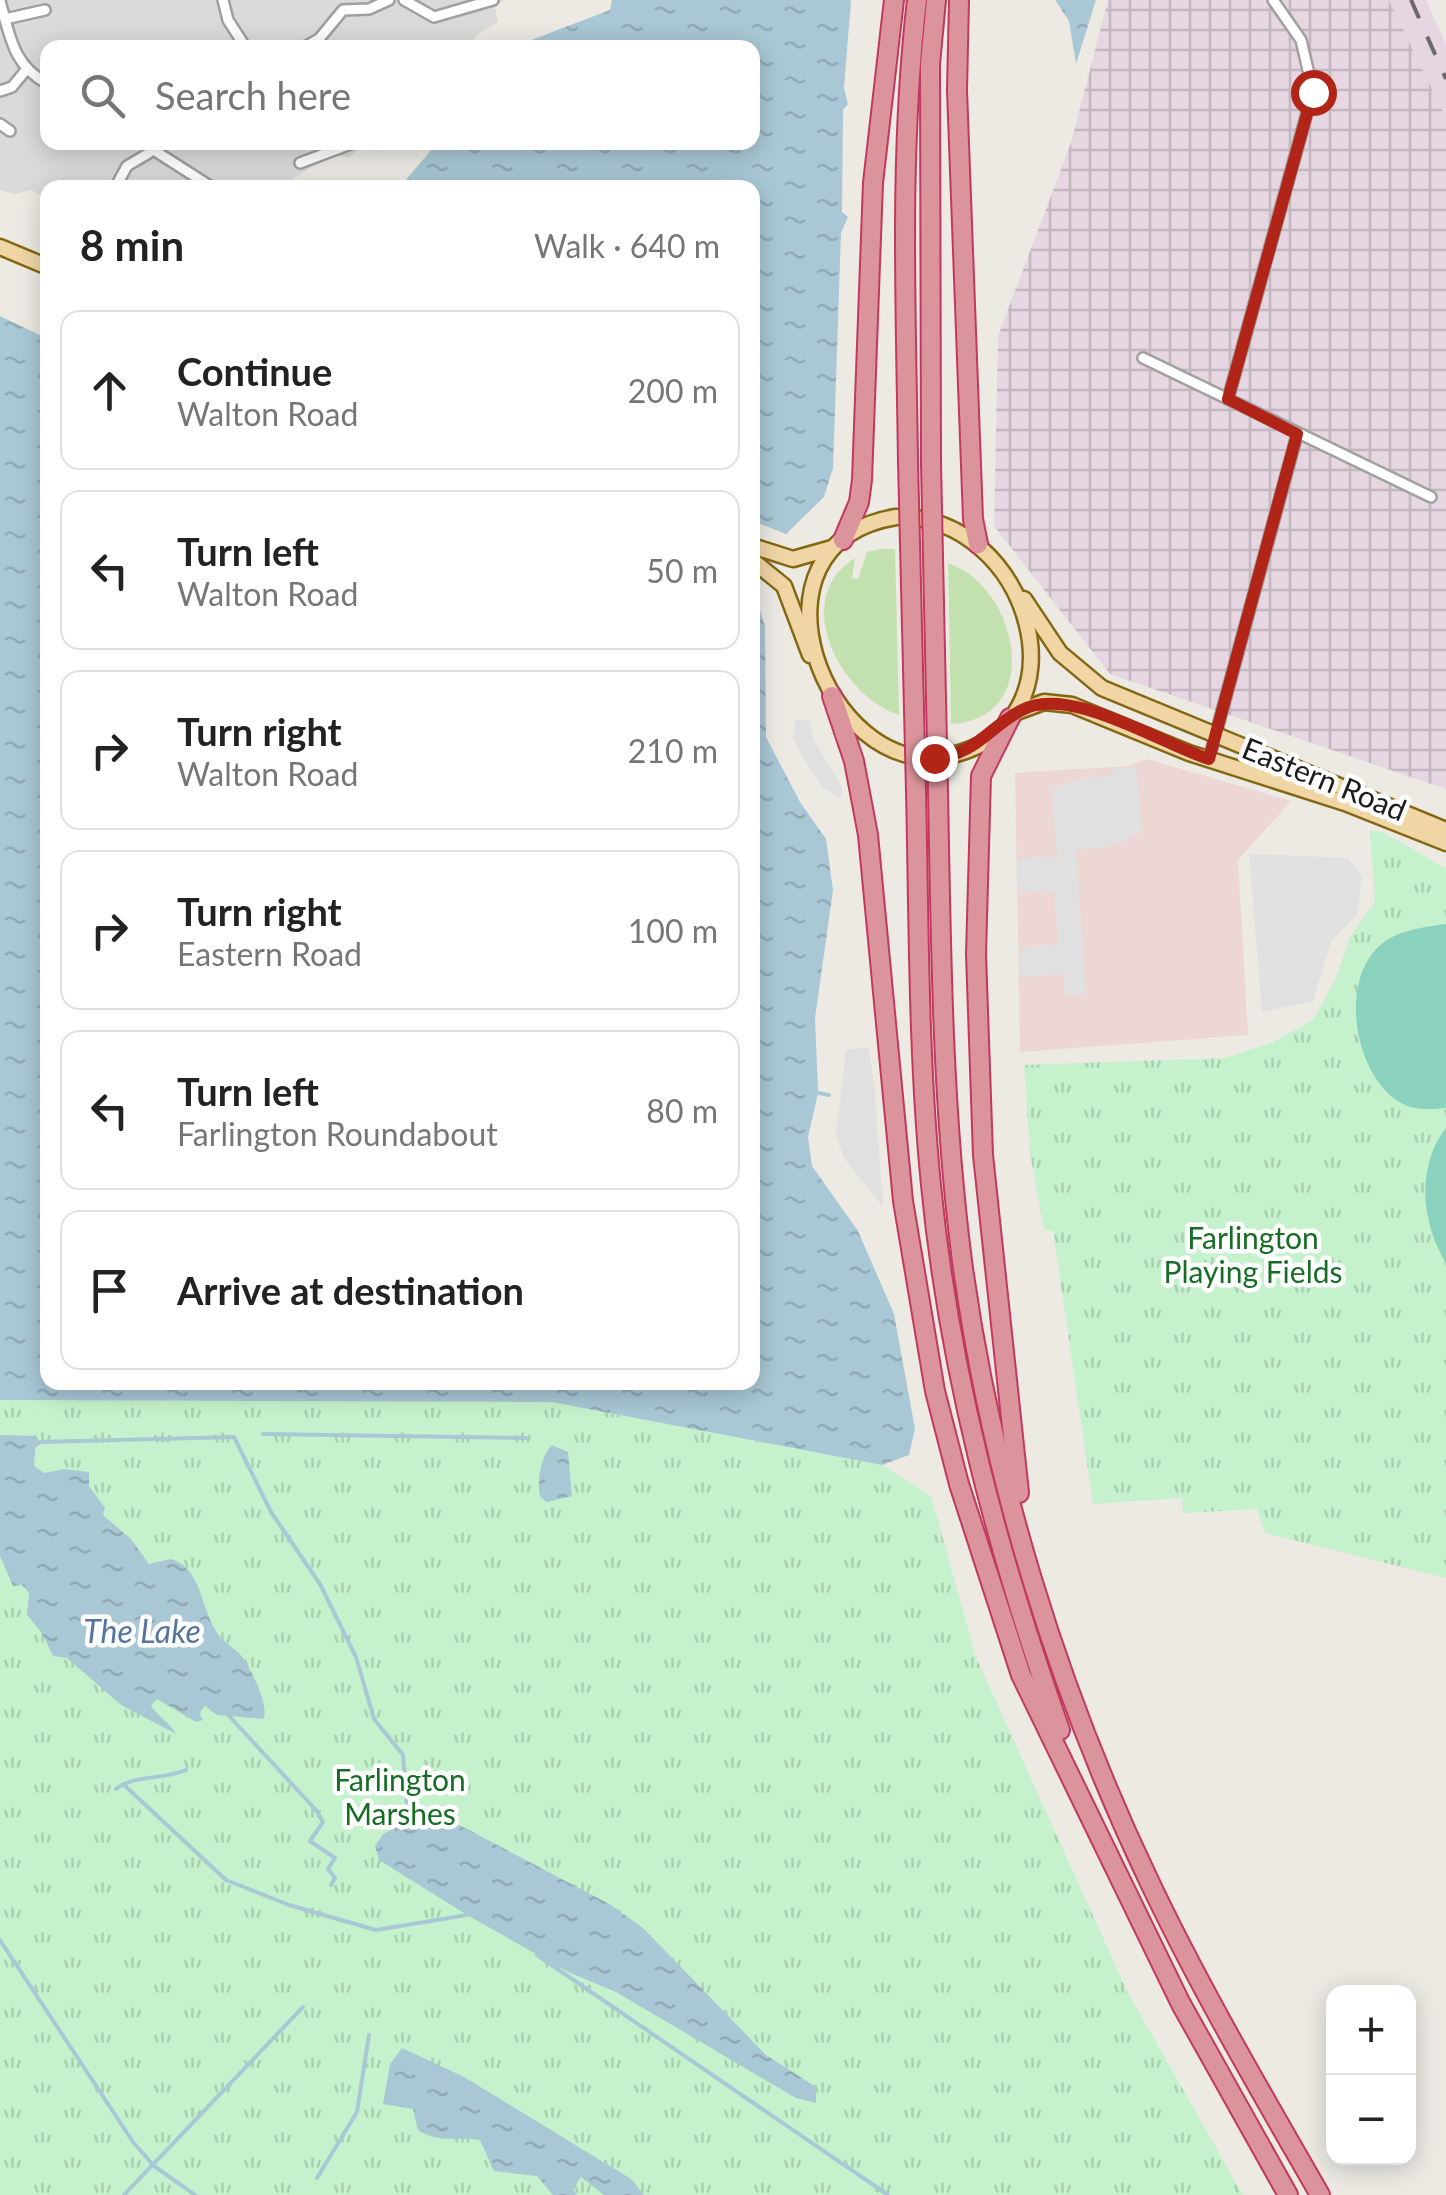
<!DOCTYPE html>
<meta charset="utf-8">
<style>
:root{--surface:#fff;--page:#f6f6f6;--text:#222;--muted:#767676;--line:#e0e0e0}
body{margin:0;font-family:Lato,sans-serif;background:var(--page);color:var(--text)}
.controls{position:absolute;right:30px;bottom:30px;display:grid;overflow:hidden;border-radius:20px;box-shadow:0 5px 25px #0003}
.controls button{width:90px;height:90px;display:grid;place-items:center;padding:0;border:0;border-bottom:2px solid var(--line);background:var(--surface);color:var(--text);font:50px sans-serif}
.stop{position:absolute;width:30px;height:30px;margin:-22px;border:8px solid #b12518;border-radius:50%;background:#fff}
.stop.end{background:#b12518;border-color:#fff;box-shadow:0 2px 10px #0008}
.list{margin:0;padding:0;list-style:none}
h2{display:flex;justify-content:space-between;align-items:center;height:130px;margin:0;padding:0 40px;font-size:42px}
h2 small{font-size:32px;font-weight:400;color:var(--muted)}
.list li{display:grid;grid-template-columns:65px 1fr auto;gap:30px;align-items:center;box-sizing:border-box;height:160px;margin:0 20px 20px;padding:0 20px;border:2px solid var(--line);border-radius:20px}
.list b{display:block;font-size:38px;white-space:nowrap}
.list p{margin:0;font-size:32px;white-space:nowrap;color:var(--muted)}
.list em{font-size:32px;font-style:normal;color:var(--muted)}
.icon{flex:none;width:55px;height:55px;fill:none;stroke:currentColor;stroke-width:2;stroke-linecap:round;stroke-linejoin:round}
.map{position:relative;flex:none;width:1446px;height:2195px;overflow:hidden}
.search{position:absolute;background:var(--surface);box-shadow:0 5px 25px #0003;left:40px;top:40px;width:720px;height:110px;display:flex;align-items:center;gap:25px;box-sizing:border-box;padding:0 35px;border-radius:20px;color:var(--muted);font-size:38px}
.panel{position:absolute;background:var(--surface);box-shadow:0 5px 25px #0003;left:40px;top:180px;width:720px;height:1210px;border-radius:20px}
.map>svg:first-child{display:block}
.residential{fill:#dadad9}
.commercial{fill:#ecd7d4}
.industrial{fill:url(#industrial-grid)}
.railway{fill:#e5d6e1}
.grass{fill:#c3e1af}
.park{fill:url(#park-tufts)}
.pitch{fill:#8ad2bd}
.parking{fill:#e0e0e0}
.water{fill:url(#water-ripples)}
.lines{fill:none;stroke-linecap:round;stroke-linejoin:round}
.stream{stroke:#a9c7d5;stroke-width:4}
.street-casing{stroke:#a0a0a0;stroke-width:14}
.primary-casing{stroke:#836712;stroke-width:19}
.highway-casing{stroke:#c2395d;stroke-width:22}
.street{stroke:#fff;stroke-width:9}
.primary{stroke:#f0d6a5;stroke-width:14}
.highway{stroke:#db949b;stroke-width:18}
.rail{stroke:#6a6a6a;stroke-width:4;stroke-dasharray:20 20;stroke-linecap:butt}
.highway-bridge-casing{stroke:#c2395d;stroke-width:22;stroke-linecap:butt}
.highway-bridge{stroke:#db949b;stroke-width:18}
.route{stroke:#b12518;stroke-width:12}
.labels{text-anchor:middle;stroke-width:9;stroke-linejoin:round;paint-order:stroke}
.street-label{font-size:30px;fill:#1c1c1c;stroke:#fff}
.park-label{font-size:30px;fill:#186d26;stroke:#fff}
.water-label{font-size:32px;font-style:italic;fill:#5574a0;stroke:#fff}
</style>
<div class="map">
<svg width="1446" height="2195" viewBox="0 0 1446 2195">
<defs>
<pattern id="industrial-grid" width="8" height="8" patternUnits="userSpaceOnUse" patternTransform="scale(2.5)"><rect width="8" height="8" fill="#e5d6e1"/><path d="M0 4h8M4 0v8" fill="none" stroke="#c4b7c0"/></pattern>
<pattern id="park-tufts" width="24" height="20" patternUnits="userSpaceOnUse" patternTransform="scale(2.5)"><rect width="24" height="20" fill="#c5f2cc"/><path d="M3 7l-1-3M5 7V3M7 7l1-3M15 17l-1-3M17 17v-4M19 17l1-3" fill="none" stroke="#a9cfaf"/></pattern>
<pattern id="water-ripples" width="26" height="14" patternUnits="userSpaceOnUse" patternTransform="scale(2.5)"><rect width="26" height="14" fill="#a9c7d5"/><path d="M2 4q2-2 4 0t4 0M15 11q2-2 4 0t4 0" fill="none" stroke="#91aab6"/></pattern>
</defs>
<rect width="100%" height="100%" fill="#eceae3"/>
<path class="residential" d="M0,0H504L495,6L498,22L478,34L467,47L48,48V142L383,143L379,151L361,147L350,157L331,155L294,178L289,187L48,188L47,200L31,190L14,194L0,190Z"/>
<path class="commercial" d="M1147,759L1291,801L1238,860L1248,1035L1020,1052L1015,773L1128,766Z"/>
<path class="industrial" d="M1108,0H1389L1446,118V789L1110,674L994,526L998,336L1071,143Z"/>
<path class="railway" d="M1389,0H1426L1446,45V118Z"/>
<g class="grass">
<path d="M880,549H895L899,715C841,696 789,599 855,558L852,578L858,579L867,552Z"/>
<path d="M948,563C1018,586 1046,719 951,724Z"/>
</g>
<g class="park">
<path d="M1370,830L1385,833L1446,869V1578L1265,1533L1257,1509L1183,1513L1182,1498L1093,1504L1053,1231L1044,1230L1030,1153L1024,1065L1225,1058L1273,1042L1313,1020L1335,980L1351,935L1375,902Z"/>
<path d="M0,1400L552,1402L882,1465L931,1496L976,1657L1127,1991L1243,2195H0Z"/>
</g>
<g class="pitch">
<path d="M1446,924V1108C1431,1109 1414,1111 1401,1103C1353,1076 1336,973 1387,940C1405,929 1425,927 1446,924Z"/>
<path d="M1446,1128V1263C1421,1223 1416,1166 1446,1128Z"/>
</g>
<g class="parking">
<path d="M795,719L809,720L815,742L843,789L840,798L822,787L800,752L793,737Z"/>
<path d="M1136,767L1142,831L1113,846L1076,850L1086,994L1065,996L1063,974L1021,977L1019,948L1058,945L1054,891L1019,893L1017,860L1057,856L1052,789L1080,779L1111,776L1112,769Z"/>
<path d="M1249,854L1348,858L1362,876L1357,914L1331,942L1313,1001L1262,1012Z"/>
<path d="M869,1047L875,1096L883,1207L844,1158L836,1135L846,1050Z"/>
</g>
<g class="water">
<path d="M612,0H851L844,88L848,104L843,110L842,212L848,217L841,233L833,468L824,497L786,534L753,521L752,188L400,187L437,143L752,142V48L513,47L610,10Z"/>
<path d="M1055,0H1096L1076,64L1069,21Z"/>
<path d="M0,316L48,339V1382H752L753,588L765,626L766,737L800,802L826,839L833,890L815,1018L818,1093L808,1137L812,1166L858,1231L894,1314L915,1429L909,1455L882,1465L552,1402L0,1400Z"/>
<path d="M0,1435L36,1436L34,1466L44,1473L65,1469L89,1472V1486L105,1508L103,1515L131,1539L149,1564L171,1559C202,1569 200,1606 216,1631C223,1643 237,1649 244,1659C253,1674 268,1703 264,1719L217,1715L205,1706L199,1713L203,1720L196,1722L157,1699L151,1705C157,1717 169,1721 176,1734L121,1705L67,1658L53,1656L42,1633L27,1615L29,1593L22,1585L13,1586L0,1556Z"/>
<path d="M552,1445L568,1452L572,1496L547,1502L540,1497C537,1479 540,1458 552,1445Z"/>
<path d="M418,1816L446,1818L611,1905L643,1928L766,2055L816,2087V2103L796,2098L616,1992L568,1972L467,1915L379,1860L375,1846L383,1834Z"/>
<path d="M402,2048L464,2077L631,2179L644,2195H604L581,2177L573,2189L577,2195H553L537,2176L494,2171L480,2140C456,2136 439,2144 418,2130L413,2109L383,2104L390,2064Z"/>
</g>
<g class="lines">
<g class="stream">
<path d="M814,1092L829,1095"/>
<path d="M263,1434L526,1438"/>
<path d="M30,1449L40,1442L234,1437L271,1512L320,1584L356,1657L374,1719L403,1755L408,1819"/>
<path d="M229,1716L316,1810L323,1822L310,1841L335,1858L328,1869L335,1878L331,1885"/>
<path d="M123,1784L226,1880L289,1905L376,1930L467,1915"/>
<path d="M116,1789C137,1774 162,1780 186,1770"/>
<path d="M0,1940L133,2142L154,2166L195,2195"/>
<path d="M537,1955L888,2195"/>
<path d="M317,2178L357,2112L369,2035"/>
<path d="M124,2195L303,2007"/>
</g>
<g class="street-casing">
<g id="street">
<path d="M223,0L228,20L246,48"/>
<path d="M404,0L434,17L493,0"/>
<path d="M0,1C10,36 13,66 48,84"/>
<path d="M5,19L45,10"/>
<path d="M303,48L319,39L343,10L369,9L389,0"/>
<path d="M0,91L12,87L26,70"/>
<path d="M0,124L10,131"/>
<path d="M152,149L213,188"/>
<path d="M300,163L356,142"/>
<path d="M115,188L127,166L149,153L153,142"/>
<path d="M1143,358L1431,497"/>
<path d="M1228,399L1313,91L1301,40L1273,0"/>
<path d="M1209,759L1297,435"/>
</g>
</g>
<g class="primary-casing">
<g id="primary">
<path d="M0,247L48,267"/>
<path d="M896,517C1031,514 1092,725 948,756C825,781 735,543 896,517Z"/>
<path d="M752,546L793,559L832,548"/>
<path d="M752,560L784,586L810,655"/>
<path d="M1024,599L1060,653L1102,688L1446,830"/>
<path d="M1017,712L1044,702L1072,705L1189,753L1345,803L1446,843"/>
</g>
</g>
<g class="highway-casing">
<g id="highway">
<path d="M959,0L957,90L973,519L978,544"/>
<path d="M908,461C906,308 899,153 917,0"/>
<path d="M931,463L930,64L936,0"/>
<path d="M843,540L859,502L862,480L873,183L894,0"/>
<path d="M832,696L854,761L868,835L903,1201L935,1391L959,1484L1021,1675L1181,2004L1288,2195"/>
<path d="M1010,718L981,776L976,954L983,1155L1019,1493"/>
<path d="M916,791C919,922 918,1054 931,1185C949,1372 998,1554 1060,1730"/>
<path d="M938,792C941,949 942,1106 962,1261C991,1474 1057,1689 1150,1883C1201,1990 1261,2092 1320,2195"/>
</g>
</g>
<use href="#street" class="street"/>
<use href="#primary" class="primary"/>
<use href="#highway" class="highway"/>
<path class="rail" d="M1411,0L1446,79"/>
<g class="highway-bridge-casing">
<g id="highway-bridge">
<path d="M908,461L916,791"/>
<path d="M931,463L938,792"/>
</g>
</g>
<use href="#highway-bridge" class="highway-bridge"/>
</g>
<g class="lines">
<path class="route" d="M934,758C977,754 987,729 1020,711C1068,683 1159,743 1209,759L1297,434L1228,399L1313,92"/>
</g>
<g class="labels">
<g class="street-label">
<text transform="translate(1324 780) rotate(22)" y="10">Eastern Road</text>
</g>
<g class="park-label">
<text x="1253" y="1249">Farlington<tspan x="1253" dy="34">Playing Fields</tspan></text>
<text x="400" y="1791">Farlington<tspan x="400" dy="34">Marshes</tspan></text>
</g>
<g class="water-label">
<text x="142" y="1643">The Lake</text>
</g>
</g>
</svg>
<div class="controls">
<button>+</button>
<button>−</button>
</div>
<div class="stop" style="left:1313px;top:92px"></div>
<div class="stop end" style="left:934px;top:758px"></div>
<div class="search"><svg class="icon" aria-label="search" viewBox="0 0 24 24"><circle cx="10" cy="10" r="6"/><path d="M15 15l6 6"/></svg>Search here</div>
<section class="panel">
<h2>8 min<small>Walk · 640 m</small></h2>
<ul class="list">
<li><svg class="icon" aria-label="ahead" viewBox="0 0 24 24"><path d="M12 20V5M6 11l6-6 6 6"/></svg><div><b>Continue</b><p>Walton Road</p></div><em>200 m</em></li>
<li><svg class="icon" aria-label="left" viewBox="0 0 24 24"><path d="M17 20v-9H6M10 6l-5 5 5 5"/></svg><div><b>Turn left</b><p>Walton Road</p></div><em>50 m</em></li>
<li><svg class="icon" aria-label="right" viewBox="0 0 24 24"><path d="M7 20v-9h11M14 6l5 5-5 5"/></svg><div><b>Turn right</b><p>Walton Road</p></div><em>210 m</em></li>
<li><svg class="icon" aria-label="right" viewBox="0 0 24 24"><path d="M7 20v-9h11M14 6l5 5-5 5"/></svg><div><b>Turn right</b><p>Eastern Road</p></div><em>100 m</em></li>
<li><svg class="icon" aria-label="left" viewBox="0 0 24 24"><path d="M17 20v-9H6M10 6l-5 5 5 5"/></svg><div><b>Turn left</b><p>Farlington Roundabout</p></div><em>80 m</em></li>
<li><svg class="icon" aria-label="arrive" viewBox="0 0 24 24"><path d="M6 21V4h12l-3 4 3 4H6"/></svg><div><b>Arrive at destination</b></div></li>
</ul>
</section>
</div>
